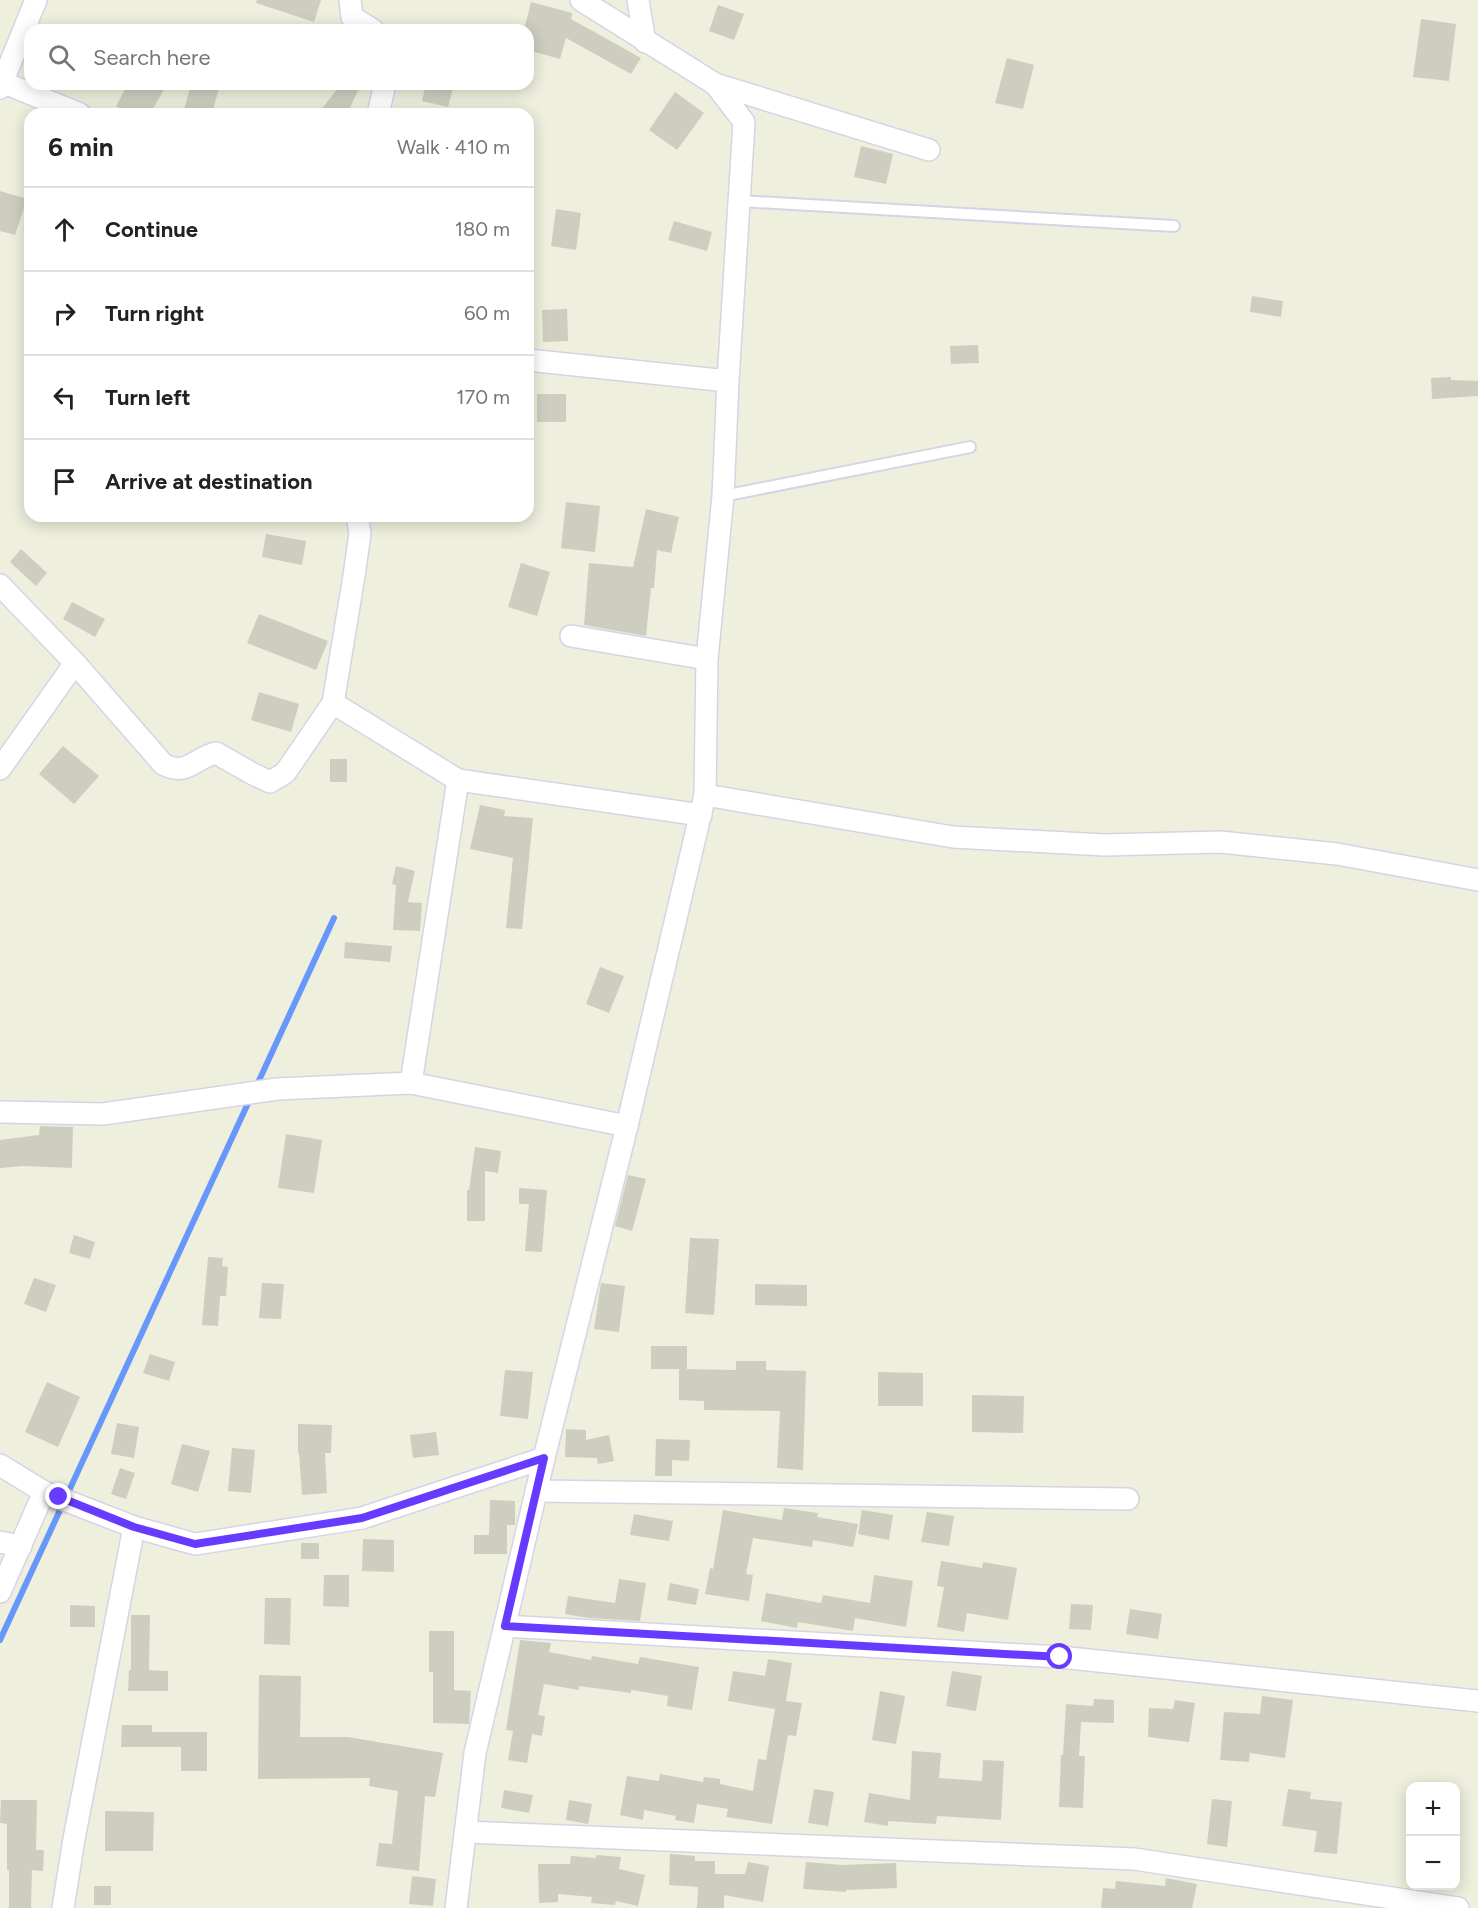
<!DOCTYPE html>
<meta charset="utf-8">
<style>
:root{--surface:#fff;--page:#f2f2f2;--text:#222;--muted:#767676;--line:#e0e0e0}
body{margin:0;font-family:Figtree,sans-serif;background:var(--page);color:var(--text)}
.controls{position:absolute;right:18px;bottom:18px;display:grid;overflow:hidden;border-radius:12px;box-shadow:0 3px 15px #0003}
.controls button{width:54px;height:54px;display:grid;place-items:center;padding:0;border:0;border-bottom:2px solid var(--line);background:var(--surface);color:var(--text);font:30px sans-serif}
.stop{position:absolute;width:18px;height:18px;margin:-14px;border:4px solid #673bff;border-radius:50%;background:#fff}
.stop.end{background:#673bff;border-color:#fff;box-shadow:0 2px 6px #0008}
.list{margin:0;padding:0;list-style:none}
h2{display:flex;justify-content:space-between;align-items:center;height:78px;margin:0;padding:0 24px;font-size:26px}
h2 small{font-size:20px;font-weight:400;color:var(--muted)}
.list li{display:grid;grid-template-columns:39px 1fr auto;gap:18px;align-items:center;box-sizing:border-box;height:84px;padding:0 24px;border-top:2px solid var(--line)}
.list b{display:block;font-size:22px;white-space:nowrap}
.list em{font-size:20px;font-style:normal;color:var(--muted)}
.icon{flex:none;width:33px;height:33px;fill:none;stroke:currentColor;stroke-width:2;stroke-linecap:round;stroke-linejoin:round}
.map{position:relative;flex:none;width:1478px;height:1908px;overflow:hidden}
.search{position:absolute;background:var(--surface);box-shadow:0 3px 15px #0003;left:24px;top:24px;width:510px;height:66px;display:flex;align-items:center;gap:15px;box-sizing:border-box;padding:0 21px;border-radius:18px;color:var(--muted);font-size:22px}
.panel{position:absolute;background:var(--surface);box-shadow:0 3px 15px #0003;left:24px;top:108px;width:510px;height:414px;border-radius:18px}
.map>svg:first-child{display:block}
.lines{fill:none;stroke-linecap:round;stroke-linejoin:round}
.stream{stroke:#6897fb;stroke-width:6}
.building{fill:#cecec0}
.service-casing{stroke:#d7d3e6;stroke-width:14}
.minor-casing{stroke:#d7d3e6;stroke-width:24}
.service{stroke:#fff;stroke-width:10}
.minor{stroke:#fff;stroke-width:21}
.route{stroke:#673bff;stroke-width:8}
</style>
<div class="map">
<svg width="1478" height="1908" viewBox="0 0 1478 1908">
<rect width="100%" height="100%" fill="#efefde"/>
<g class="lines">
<g class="stream">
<path d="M256,1087L334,918"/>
<path d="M0,1640L250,1099"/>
</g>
</g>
<g class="building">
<path d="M257,0H321L314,22L256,3Z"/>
<path d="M531,2L572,13L571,19L641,58L631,74L566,38L560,59L528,50V30H524Z"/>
<path d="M718,5L744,14L734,40L709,31Z"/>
<path d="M1421,19L1456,24L1449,81L1413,77Z"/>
<path d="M1007,58L1034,65L1023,109L995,103Z"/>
<path d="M128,84H167L150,114H131L116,106Z"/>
<path d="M191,84H220L212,114H183Z"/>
<path d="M341,84H361L347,114H318Z"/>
<path d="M426,84H454L448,107L422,101Z"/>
<path d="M675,92L704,113L677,150L649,130Z"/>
<path d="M861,146L893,154L886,184L854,177Z"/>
<path d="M0,191L27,199L15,235L0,231Z"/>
<path d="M556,209L581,213L576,250L551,246Z"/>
<path d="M674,221L712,232L707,251L668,240Z"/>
<path d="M1252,296L1283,301L1281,317L1250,312Z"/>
<path d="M567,309L568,341L543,342L542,310Z"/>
<path d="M978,345L979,363L951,364L950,346Z"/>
<path d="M1451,377V380L1478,381V396L1432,399L1431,378Z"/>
<rect x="537" y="394" width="29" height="28"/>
<path d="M566,502L600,506L595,552L561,548Z"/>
<path d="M646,509L679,517L671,553L657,550L654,588H651L646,636L584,625L589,563L633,567Z"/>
<path d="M266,534L306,541L302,565L262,557Z"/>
<path d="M21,549L47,573L36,586L10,562Z"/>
<path d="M521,563L550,572L537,616L508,607Z"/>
<path d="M72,602L105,619L95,637L63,619Z"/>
<path d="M259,614L328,641L316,670L247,643Z"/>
<path d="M259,692L299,704L291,732L251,720Z"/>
<path d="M63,746L99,776L74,804L39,774Z"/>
<rect x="330" y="759" width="17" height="23"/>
<path d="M480,805L505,810L504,816L533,818L522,929L506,928L513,858L470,849Z"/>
<path d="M396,866L415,871L408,902L422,903L420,931L393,930L396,885L392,884Z"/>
<path d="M345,942L392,946L390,962L344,958Z"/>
<path d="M600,967L624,976L609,1013L586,1004Z"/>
<path d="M40,1126L73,1127L72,1168L23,1166L0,1168V1140L39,1135Z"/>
<path d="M286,1134L322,1140L314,1193L278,1188Z"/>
<path d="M475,1147L501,1151L498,1173L485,1171V1221H467V1190H469Z"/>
<path d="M628,1175L646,1179L632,1231L615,1226Z"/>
<path d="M519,1188L547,1190L542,1252L525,1251L529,1204H519Z"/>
<path d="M74,1235L95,1242L90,1259L69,1253Z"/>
<path d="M690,1238L719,1239L714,1315L685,1313Z"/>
<path d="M208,1257L223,1258L222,1266L228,1267L226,1296H220L218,1326L202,1325Z"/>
<path d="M34,1278L56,1285L46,1312L24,1304Z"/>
<path d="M262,1283L284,1284L281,1319L259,1318Z"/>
<path d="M601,1283L625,1286L619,1332L594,1329Z"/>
<path d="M755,1284L807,1285V1306L755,1305Z"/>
<rect x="651" y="1346" width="36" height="23"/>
<path d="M150,1354L175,1362L169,1381L143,1373Z"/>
<path d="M736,1361H766V1370L806,1371L803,1470L777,1468L780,1411L704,1410V1401L679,1400V1369L736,1370Z"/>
<path d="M505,1370L533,1372L528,1419L500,1416Z"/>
<path d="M878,1372L923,1373V1406H878Z"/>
<path d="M47,1382L80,1397L58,1447L25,1432Z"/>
<path d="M972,1395L1024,1396L1023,1433L972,1432Z"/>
<path d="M117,1423L139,1427L134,1458L111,1454Z"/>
<path d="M298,1424L332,1425L331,1453H325L327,1493L302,1495L299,1453H298Z"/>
<path d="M566,1429L586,1430V1440L609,1435L614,1461L598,1464L597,1458L565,1457Z"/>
<path d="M436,1432L439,1455L413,1458L410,1435Z"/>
<path d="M656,1439L690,1440L689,1461L672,1460V1476H655Z"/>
<path d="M182,1444L210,1451L198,1492L171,1484Z"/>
<path d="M232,1448L255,1450L251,1493L228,1491Z"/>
<path d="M120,1468L135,1473L126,1499L111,1494Z"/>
<path d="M490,1500L515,1501V1525H507V1554H474V1535H489Z"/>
<path d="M784,1508L818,1513L817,1517L858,1524L853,1547L813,1540L812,1547L753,1538L746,1574L753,1575L749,1601L705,1594L710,1568L713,1569L723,1510L782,1520Z"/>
<path d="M862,1510L893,1515L889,1540L858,1534Z"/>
<path d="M927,1512L954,1516L949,1546L921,1542Z"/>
<path d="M634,1514L673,1521L669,1541L630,1535Z"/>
<path d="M363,1539L394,1540V1572L362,1571Z"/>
<rect x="301" y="1543" width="18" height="16"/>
<path d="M941,1561L982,1568L983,1562L1017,1568L1008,1620L967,1613L964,1632L937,1627L944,1587L937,1586Z"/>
<path d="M324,1575H349V1607L323,1606Z"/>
<path d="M874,1575L913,1581L906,1627L855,1618L853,1631L798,1622L797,1628L761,1621L766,1593L821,1603L823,1595L870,1603Z"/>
<path d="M619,1579L646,1583L640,1621L589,1618L565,1614L568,1596L615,1603Z"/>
<path d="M670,1583L699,1589L696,1605L667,1600Z"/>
<path d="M265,1598H291L290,1645L264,1644Z"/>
<path d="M1071,1604L1093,1605L1091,1630L1069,1629Z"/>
<path d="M70,1605L95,1606V1627H70Z"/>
<path d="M1130,1609L1162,1614L1158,1639L1126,1634Z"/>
<path d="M131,1615H150L149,1670L168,1671V1691H128L129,1670H131Z"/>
<path d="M429,1631H454V1690L471,1691L469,1724L433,1723V1672H429Z"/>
<path d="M520,1640L551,1643L549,1652L591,1660L592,1656L638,1664L640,1657L699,1667L692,1710L667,1706L668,1696L631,1690V1693L579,1686V1690L544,1684L538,1715L545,1716L542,1736L532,1734L527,1763L508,1760L513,1731L506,1730Z"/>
<path d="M768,1659L792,1663L786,1701L802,1703L796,1736L788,1735L772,1824L726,1817L728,1809L697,1804L694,1823L675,1820L676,1816L644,1810L643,1820L620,1815L627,1776L659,1781L660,1774L703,1782L704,1777L720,1779V1784L753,1791L758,1759L766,1760L775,1709L728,1701L733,1671L765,1676Z"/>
<path d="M952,1671L982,1676L976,1711L946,1706Z"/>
<path d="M259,1675L301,1676L300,1737H348L443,1753L435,1797L425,1796L419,1871L376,1866L379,1843L392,1844L398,1791L369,1786L370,1778L258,1779Z"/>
<path d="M880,1691L905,1696L896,1744L872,1740Z"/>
<path d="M1262,1696L1293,1700L1285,1758L1250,1753L1249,1762L1220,1760L1224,1712L1260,1714Z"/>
<path d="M1094,1699L1114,1700V1723L1081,1722L1079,1756H1085L1083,1808L1059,1807L1061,1755H1063L1066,1704L1093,1706Z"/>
<path d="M1175,1700L1195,1703L1189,1742L1148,1737L1149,1708L1173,1709Z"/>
<path d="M122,1725H152V1732H207V1771H181V1747H121Z"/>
<path d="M912,1751L941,1753L939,1778L982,1781L983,1760L1004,1761L1001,1820L937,1816L936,1824L888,1821V1826L864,1822L869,1793L910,1800Z"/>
<path d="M814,1789L834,1792L828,1826L808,1823Z"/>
<path d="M1288,1789L1311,1792L1310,1799L1342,1802L1337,1854L1314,1852L1317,1831L1282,1826Z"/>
<path d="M504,1790L533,1795L529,1813L501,1808Z"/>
<path d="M1212,1799L1232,1801L1227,1847L1207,1844Z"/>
<path d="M1,1800H37L36,1850H44L43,1871L32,1870L31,1908H9V1870H7V1824L0,1823Z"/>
<path d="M569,1800L592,1804L588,1824L566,1820Z"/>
<path d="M105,1811L154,1812L153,1851H105Z"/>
<path d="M670,1854L695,1856V1861H715V1874H745L748,1862L769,1866L763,1902L724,1895V1908H697L698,1887L669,1885Z"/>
<path d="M596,1855L621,1857L619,1869L645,1875L638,1906L616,1901L615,1905L591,1903L592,1897L558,1894V1902L539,1903L538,1864H570L571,1856L596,1858Z"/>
<path d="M806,1862L843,1865L896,1863L897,1888L846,1890V1892L803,1889Z"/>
<path d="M412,1876L436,1879L433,1906L409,1904Z"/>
<path d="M1166,1878L1197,1884L1192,1908H1101L1103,1888L1115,1889L1116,1881L1165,1886Z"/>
<rect x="94" y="1886" width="17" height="19"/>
</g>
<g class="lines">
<g class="service-casing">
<g id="service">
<path d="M739,201L1174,226"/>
<path d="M723,496L970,447"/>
</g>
</g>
<g class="minor-casing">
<g id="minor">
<path d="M350,0L352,17L373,30"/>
<path d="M638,0L645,42"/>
<path d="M2,82L80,114"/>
<path d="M715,84L929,150"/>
<path d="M0,88L36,0"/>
<path d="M378,114L385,84"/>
<path d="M528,360L728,381"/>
<path d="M357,516L360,533L354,576L333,703L458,780L701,815"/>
<path d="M0,585L75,663L163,764C187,777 194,758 216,753L255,775L270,782L285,773L333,703"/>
<path d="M571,636L707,659"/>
<path d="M0,769L75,663"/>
<path d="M705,795L953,837L1105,845L1220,842L1337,854L1478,880"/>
<path d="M411,1083L458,780"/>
<path d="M0,1112L103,1114L277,1089L411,1083L627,1126"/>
<path d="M0,1465L44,1492L134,1527L195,1544L362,1518L544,1458L627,1126L705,795L707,659L723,496L728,381L744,122L715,84L581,0"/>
<path d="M536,1491L1128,1499"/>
<path d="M0,1542L21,1546"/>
<path d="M0,1592L44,1492"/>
<path d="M505,1626L1060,1657L1478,1701"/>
<path d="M465,1832L1134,1859L1458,1908"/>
<path d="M63,1908L74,1839L134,1527"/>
<path d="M456,1908L475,1753L544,1458"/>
</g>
</g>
<use href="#service" class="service"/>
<use href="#minor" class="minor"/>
</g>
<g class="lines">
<path class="route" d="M59,1497L134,1527L195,1544L362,1518L544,1458L505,1626L1060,1657"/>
</g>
</svg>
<div class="controls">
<button>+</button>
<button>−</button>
</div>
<div class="stop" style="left:1060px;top:1657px"></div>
<div class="stop end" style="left:59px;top:1497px"></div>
<div class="search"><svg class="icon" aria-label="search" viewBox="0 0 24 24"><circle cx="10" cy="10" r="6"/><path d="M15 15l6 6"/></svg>Search here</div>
<section class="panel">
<h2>6 min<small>Walk · 410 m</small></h2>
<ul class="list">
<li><svg class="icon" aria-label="ahead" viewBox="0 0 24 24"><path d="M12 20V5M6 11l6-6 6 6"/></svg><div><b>Continue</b></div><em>180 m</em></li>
<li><svg class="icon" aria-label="right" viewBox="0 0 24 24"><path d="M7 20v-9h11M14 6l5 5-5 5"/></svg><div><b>Turn right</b></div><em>60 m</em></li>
<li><svg class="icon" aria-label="left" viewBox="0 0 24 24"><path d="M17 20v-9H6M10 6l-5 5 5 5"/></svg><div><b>Turn left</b></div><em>170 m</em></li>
<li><svg class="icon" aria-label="arrive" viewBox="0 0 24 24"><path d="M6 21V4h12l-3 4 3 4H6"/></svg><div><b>Arrive at destination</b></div></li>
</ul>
</section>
</div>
